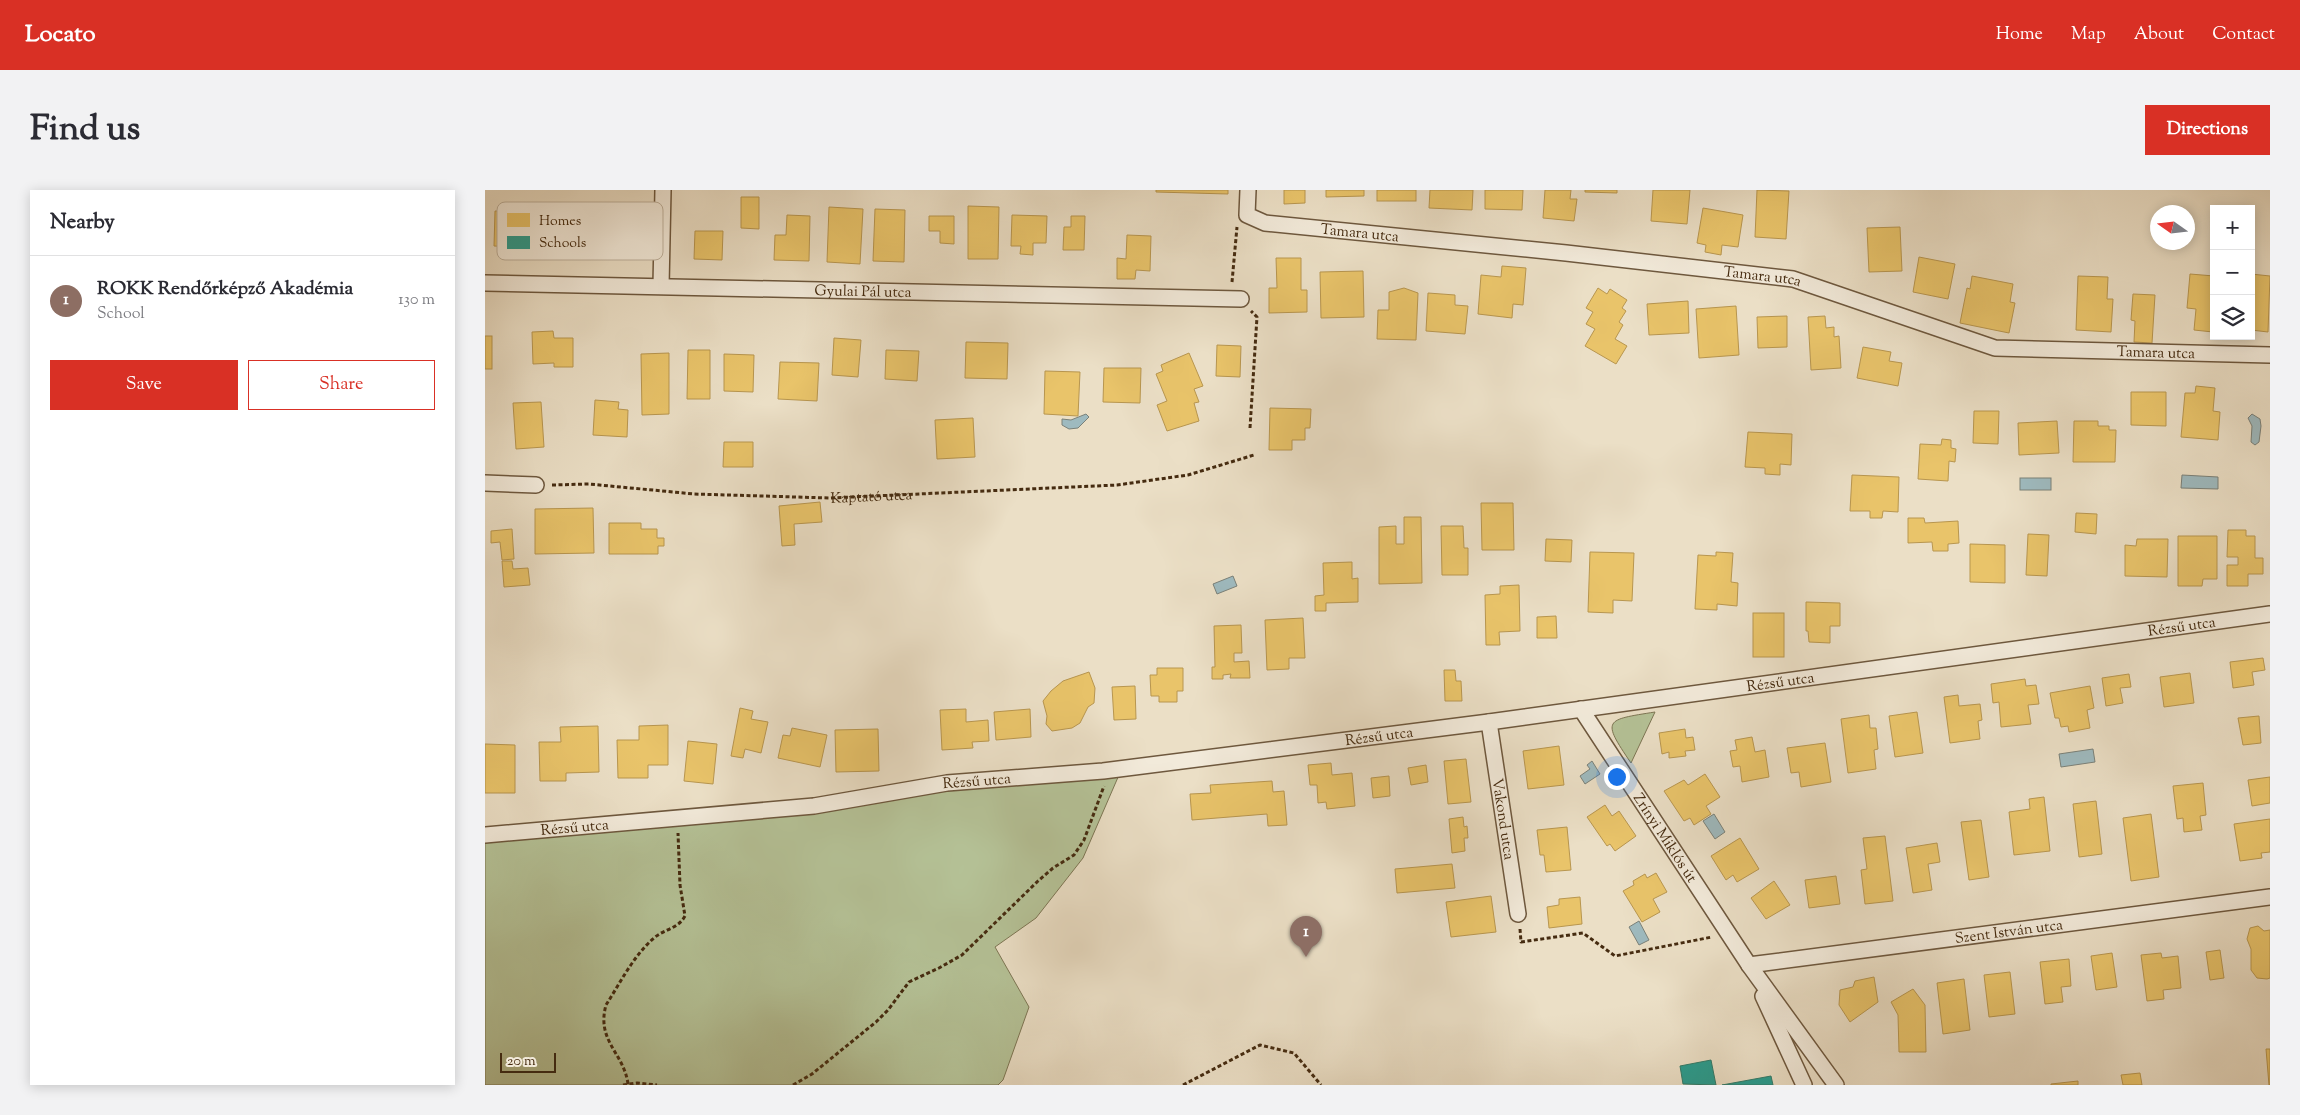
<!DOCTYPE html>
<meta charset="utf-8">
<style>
:root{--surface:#fff;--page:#f2f2f3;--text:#2b2b33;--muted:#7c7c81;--line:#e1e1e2;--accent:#d93025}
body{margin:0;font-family:"Sorts Mill Goudy",serif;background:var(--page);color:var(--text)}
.controls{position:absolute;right:15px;top:15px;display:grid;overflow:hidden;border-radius:0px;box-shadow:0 2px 12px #0003}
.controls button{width:45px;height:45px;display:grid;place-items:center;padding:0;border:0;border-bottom:1px solid var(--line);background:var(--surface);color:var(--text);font:25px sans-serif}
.compass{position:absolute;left:1665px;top:15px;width:45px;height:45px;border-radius:50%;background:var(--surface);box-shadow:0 2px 12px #0003;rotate:284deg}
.scale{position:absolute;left:15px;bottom:12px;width:56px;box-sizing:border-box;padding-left:5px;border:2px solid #452b10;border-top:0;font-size:14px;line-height:18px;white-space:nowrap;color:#452b10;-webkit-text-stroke:4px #f2eada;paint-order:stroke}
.you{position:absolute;left:1131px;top:586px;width:18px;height:18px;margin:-12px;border:4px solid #fff;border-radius:50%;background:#1a73e8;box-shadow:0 0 0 8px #1a73e833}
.badge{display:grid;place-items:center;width:32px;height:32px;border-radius:50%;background:var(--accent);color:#fff;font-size:16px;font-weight:700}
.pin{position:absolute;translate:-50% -41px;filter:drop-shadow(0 1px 2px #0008)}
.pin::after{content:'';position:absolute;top:26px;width:18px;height:15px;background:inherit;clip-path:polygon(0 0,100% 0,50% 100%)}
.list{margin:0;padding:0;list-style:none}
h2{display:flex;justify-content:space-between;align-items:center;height:65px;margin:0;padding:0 20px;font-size:21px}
h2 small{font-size:16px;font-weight:400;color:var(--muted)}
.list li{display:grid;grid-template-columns:32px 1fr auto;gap:15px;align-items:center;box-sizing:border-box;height:90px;padding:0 20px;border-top:1px solid var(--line)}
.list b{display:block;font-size:19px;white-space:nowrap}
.list p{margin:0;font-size:16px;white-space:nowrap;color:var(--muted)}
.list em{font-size:16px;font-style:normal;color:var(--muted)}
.actions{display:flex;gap:10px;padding:15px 20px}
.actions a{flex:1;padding:11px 0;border:1px solid var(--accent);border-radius:0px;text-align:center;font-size:18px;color:var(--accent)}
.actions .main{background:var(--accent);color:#fff}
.icon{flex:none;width:28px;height:28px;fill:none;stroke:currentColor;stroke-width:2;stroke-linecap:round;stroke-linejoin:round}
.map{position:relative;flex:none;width:1785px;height:895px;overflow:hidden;border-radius:0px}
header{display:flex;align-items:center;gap:30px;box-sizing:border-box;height:70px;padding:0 25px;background:var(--accent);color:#fff}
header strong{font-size:24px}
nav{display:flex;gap:28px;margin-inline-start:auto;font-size:18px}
.intro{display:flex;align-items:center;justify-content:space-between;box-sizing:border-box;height:120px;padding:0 30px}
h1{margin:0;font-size:35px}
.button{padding:12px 22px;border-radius:0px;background:var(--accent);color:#fff;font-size:18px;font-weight:700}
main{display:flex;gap:30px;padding:0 30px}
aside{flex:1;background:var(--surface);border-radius:0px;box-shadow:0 2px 12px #0003}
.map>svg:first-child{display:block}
.green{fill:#b5c297;stroke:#7d7654}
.water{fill:#9ebabf;stroke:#7a8179}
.homes{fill:#e9c46a;stroke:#b8964f}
.schools{fill:#2a9d8f;stroke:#327b69}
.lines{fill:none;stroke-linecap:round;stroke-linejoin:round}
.minor-casing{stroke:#6e583e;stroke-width:18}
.path{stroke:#452b10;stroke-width:3;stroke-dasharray:4 2.5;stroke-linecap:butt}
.minor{stroke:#f2eada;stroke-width:15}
.labels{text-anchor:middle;stroke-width:5;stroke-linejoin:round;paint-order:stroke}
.street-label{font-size:15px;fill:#452b10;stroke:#f2eada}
.key{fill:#f2eada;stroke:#beb19d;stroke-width:1}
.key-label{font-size:14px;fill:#452b10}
</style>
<header>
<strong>Locato</strong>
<nav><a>Home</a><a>Map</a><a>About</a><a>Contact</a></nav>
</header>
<div class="intro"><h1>Find us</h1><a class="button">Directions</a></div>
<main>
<aside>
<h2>Nearby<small></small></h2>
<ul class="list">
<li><span class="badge" style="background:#8d6e63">1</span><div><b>ROKK Rendőrképző Akadémia</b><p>School</p></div><em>130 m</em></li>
</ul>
<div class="actions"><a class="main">Save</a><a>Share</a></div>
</aside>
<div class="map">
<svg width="1785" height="895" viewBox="0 0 1785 895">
<rect width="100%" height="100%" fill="#ebdfc6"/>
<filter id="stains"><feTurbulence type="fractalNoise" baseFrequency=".004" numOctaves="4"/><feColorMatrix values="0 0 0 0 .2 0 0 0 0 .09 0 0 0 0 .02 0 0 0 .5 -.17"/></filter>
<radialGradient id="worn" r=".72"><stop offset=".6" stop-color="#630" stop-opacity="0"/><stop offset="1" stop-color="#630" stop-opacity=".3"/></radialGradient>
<g class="green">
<path d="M1170,522L1146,573C1116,529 1120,530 1170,522Z"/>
<path d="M637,578L598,668L551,728L510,757L544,817L518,890L513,895H0V645Z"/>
</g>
<g class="water">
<path d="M601,224L604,227L593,238L584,239L577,235V229L586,230Z"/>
<path d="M1767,224L1775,229L1776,236L1774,252L1770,255L1766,252L1767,236L1763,228Z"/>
<path d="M1697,285L1733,287V299L1696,298Z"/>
<rect x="1535" y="288" width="31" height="12"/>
<path d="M748,386L752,396L732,404L728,394Z"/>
<path d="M1608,559L1610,572L1576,577L1574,564Z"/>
<path d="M1107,571L1115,584L1100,594L1095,586L1105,579L1102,575Z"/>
<path d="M1229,624L1240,642L1230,649L1218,631Z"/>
<path d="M1154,731L1164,750L1154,755L1144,737Z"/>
</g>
<g class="homes">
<path d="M671,0H743V4L671,2Z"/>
<path d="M799,0H820V13L799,14Z"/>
<path d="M841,0H879V6L841,7Z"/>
<rect x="892" y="0" width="39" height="11"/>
<path d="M945,0H988L987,20L944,18Z"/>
<path d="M1000,0H1038L1037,20L1000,19Z"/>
<path d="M1060,0H1086L1085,9H1092L1089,31L1058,28Z"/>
<path d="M1100,0H1132V3L1100,2Z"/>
<path d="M1168,0H1205L1202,34L1166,31Z"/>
<path d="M1272,0L1304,1L1301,49L1270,47Z"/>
<path d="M256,7H274V39L256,38Z"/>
<path d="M483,16L514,17L513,69H483Z"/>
<path d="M344,17L378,19L375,74L342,72Z"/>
<path d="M1218,18L1258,25L1253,57L1237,55L1236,65L1220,62L1221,55L1212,53Z"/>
<path d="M390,19L420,20L419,72L388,71Z"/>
<path d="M10,21L59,22L58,59H45V64L32,63V57L9,56Z"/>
<path d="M302,25L325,26L324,71L289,70L290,45H301Z"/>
<path d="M527,25L562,26L561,53H548V65L535,64L536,56H526Z"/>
<path d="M444,26H469V54L455,53V41H444Z"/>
<path d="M586,26H600L599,60H578L579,37H586Z"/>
<path d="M1415,37L1417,81L1384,82L1382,38Z"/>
<path d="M210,41H238L237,70L209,69Z"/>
<path d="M642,45L666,46L665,81L651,80L650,89H632V68L641,69Z"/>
<path d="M1434,67L1470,74L1463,109L1428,102Z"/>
<path d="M791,68H816V100H822V122L784,123V98H792Z"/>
<path d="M1017,76L1041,78L1038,115L1028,114L1027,128L993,124L996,85L1016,87Z"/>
<path d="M878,81L879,127L836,128L835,82Z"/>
<path d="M1705,84L1729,86L1728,142L1709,140L1711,119L1702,118Z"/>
<path d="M1766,84L1785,86L1783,142L1766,140Z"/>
<path d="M1487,86L1528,94L1525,112L1530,113L1524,143L1475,133L1482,98L1485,99Z"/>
<path d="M1593,86L1623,87L1622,109H1628L1626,142L1591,140Z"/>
<path d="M919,98L933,103L931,150L892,149L893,120H904V102Z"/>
<path d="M1113,98L1122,104L1125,99L1142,110L1137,118L1141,121L1134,132L1138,135L1130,149L1142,156L1131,174L1100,156L1110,139L1101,134L1108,122L1101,118Z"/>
<path d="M943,103L970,105V115L983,116L980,144L941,141Z"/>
<path d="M1648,104L1670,105L1667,153L1649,152L1650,131L1646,130Z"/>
<path d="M1203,111L1204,143L1164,145L1162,114Z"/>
<path d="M1251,116L1254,165L1214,168L1211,119Z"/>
<path d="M1302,126V157L1273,158L1272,127Z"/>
<path d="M1340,126L1341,138L1349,137V147L1354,146L1356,178L1326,180L1323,127Z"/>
<path d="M68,141L69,148H88V177H69V173L48,174L47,142Z"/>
<rect x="0" y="146" width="7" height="33"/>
<path d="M349,148L376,150L373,187L347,185Z"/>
<path d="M481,152L523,153L522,189L480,188Z"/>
<path d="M732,155L756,156L755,187L731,186Z"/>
<path d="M1378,157L1406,162L1404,171L1417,173L1413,196L1372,188Z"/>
<path d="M203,160H225V209H202Z"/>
<path d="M401,160L434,161L432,191L400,189Z"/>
<path d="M184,163V224L157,225L156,164Z"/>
<path d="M704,163L718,196L709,199L714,212L709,213L714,231L682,241L672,215L682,211L671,184L678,181L676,175Z"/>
<path d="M239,164L269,165L268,202L239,201Z"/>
<path d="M295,172L334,173L332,211L293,209Z"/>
<path d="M619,178H656L655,213L618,212Z"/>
<path d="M560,181L595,182L593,226L559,224Z"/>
<path d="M1711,196L1730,198L1728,221L1735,222L1733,250L1696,247L1700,203H1710Z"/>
<path d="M1646,202H1681V236L1646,235Z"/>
<path d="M110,210L134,212L133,219L143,220L142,247L108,245Z"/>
<path d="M56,212L59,257L31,259L28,213Z"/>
<path d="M785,218L826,219L825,238H820V250H807V260H784Z"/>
<path d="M1489,221H1514L1513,254L1488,253Z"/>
<path d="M488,228L490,267L452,269L450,230Z"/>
<path d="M1572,231L1574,263L1534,265L1533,233Z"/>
<path d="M1589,231H1613V236H1624V240H1631L1630,272H1588Z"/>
<path d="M1263,242L1307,244L1306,275L1295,274V285L1280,284V278L1260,277Z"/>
<path d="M1457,249L1466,250V258L1471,259L1470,272L1464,271L1463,291L1433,289L1435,254L1456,255Z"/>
<path d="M239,252H268V277H238Z"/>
<path d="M1367,285L1414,287L1413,322L1398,321L1397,328H1385V321H1365Z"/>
<path d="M335,312L337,332L309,334L310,355L297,356L294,316Z"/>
<path d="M996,313H1028L1029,360H997Z"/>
<path d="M108,318L109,363L50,364V319Z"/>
<path d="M1591,323L1612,324L1611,344L1590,342Z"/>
<path d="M919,327H936L937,393L894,394V337L911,336V354H919Z"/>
<path d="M1423,328H1439L1440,333L1473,331L1474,353L1463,354V361H1448L1447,352L1423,353Z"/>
<path d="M124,333H156V339H172V348H179V356H173V364H124Z"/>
<path d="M956,336H978L979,358H983V385H957Z"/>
<path d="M27,339L29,369L17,370L15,352L6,353V341Z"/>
<path d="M1743,340H1761V346H1770V368H1778V384H1763V396H1742V375H1753V367H1742Z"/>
<path d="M1543,344L1564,345L1562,386L1541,385Z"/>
<path d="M1693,346H1732V389H1718L1717,396H1693Z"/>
<path d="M1061,349L1087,350L1086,372L1060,371Z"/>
<path d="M1652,349H1683L1682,387L1640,386V355L1651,356Z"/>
<path d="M1485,354L1520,355V393L1485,392Z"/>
<path d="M1105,362L1149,363L1147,411L1128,410V423L1103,422Z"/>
<path d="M1231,362L1248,363L1246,392L1253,393L1252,416L1232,414V420L1210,419L1213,365L1231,366Z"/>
<path d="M17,371H27L28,379L43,378L45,395L19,397Z"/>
<path d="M867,372V389L873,388V412L841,413V421H830V406L839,405L838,373Z"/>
<path d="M1034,395L1035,441L1014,442L1015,455H1001L1000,405L1015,404V396Z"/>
<path d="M1321,412L1355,413V436H1345V453L1324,452L1323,441H1321Z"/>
<rect x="1268" y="423" width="31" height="44"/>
<path d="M1071,426L1072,448H1052V427Z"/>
<path d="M818,428L820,468H804V479L782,480L780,430Z"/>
<path d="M756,435L757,463H749V472L764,471L765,488H745L746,484L738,485V489H727V477H730L729,436Z"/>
<path d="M1778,468L1780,480L1767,482L1769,495L1748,498L1745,472Z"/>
<path d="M672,478H698V501H692V512H674V506H666L665,485H672Z"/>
<path d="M959,480H970L971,491H976L977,511H960Z"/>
<path d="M604,482L610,498L609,513L603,517L595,533L587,538L567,541L561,534L562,526L558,511L566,501L578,491Z"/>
<path d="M1705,483L1709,513L1679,517L1675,487Z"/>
<path d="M1644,484L1646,497L1635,498L1638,513L1621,516L1617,488Z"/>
<path d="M1540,489L1541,496L1551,495L1554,514L1543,515L1546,534L1516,537L1514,512L1508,513L1506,494Z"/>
<path d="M650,496L651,529L629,530L627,497Z"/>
<path d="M1605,496L1609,518L1602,520L1605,538L1584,542L1583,536L1576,537L1574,528H1570L1565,503Z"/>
<path d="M1473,505L1474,516L1495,514L1497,530L1493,531L1495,549L1465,553L1459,507Z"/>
<path d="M255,518L268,521L266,529L283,532L276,563L260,559L258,568L246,566Z"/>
<path d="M481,519V532L503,530L504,551L487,552L488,558L457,560L455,520Z"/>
<path d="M545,519L546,547L511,550L509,522Z"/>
<path d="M1432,522L1438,563L1410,567L1404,526Z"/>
<path d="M1384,525L1385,538H1391L1393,559L1389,560L1391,579L1363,583L1356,529Z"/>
<path d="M1774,526L1776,553L1758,555L1753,528Z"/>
<path d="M183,535V575H163V588H133L132,550H154V536Z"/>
<path d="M113,536L114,582L81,583V591H55L54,552H76L75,537Z"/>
<path d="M307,538L342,545L335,577L293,568L298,545L305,546Z"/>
<path d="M393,539L394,581L351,582L350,540Z"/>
<path d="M1200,539L1201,548L1208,547L1210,560L1200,561L1201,566L1184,568V562L1177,564L1174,543Z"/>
<path d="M1267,547L1270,562L1280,560L1284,587L1257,592L1255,576L1248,577L1245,561L1252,560L1250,550Z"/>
<path d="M203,551L232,554L228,594L199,591Z"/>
<path d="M1340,553L1346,592L1316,597L1314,582L1306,583L1302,558Z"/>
<path d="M0,554L30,555V603H0Z"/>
<path d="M1074,556L1079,595L1043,599L1038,561Z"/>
<path d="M981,569L986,612L963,614L959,571Z"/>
<path d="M846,573L847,585L867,583L870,616L842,619L841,612L833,613L832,595H825L823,575Z"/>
<path d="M941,575L943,592L926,595L923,578Z"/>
<path d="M1220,584L1235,607L1221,616L1226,624L1209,635L1205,628L1199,631L1179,601L1199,590L1203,595Z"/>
<path d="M904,586L905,606L888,608L886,588Z"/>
<path d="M1785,587V613L1767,616L1763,590Z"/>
<path d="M787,591L788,602L799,601L802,635L783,636L782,624L707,630L705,604L726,603L725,595Z"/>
<path d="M1718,593L1721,625L1715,626L1717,640L1699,642L1698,628L1692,629L1688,596Z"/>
<path d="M1559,607L1565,661L1529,665L1524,622L1545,619L1544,609Z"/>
<path d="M1611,611L1617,664L1594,667L1588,614Z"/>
<path d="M1120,615L1127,626L1134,621L1151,646L1130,661L1125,654L1122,656L1102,627Z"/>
<path d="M1666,624L1674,687L1646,691L1638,628Z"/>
<path d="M978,627L979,637L982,636L983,648H979L980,661L967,663L964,629Z"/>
<path d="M1785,629V662L1776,663L1777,668L1755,671L1749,634Z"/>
<path d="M1496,630L1504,687L1484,690L1476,632Z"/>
<path d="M1082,637L1086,680L1061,682L1059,665H1055L1052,640Z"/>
<path d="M1400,646L1408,711L1380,714L1376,680L1382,679L1378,648Z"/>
<path d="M1255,648L1274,679L1252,692L1248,685L1241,690L1226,666Z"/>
<path d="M1452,653L1455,672L1443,674L1447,700L1428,703L1421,658Z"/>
<path d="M967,674L970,698L912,703L910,679Z"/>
<path d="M1171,683L1182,702L1168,709L1175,722L1157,732L1138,701L1149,695L1148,691L1160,684L1162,688Z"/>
<path d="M1351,686L1355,714L1324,718L1320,690Z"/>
<path d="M1289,691L1305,715L1281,729L1266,708Z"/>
<path d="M1006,706L1011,742L966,747L961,712Z"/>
<path d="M1095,707L1097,734L1064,738L1062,717L1074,715V709Z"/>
<path d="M1773,736L1779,741L1785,740V788L1782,789L1772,788L1766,780V759L1762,749L1765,738Z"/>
<path d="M1735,760L1739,788L1725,790L1721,762Z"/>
<path d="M1627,763L1632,797L1611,800L1606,766Z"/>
<path d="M1676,763L1677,768L1693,766L1696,798L1678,800L1679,809L1662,811L1656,765Z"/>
<path d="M1584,769L1586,796L1576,797L1578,812L1560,814L1555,772Z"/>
<path d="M1525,782L1530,824L1504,827L1499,785Z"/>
<path d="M1389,787L1393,812L1365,832L1354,815L1355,800L1368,797L1370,791Z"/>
<path d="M1479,789L1485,840L1458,844L1452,793Z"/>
<path d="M1428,799L1440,815L1441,862H1414L1413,825L1406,812Z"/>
<path d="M1781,859H1785V895H1784Z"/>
<path d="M1655,883L1657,895H1638L1636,885Z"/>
<path d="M1593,891V895H1566V894Z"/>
</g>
<g class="schools">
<path d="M1226,870L1231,895L1198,894L1195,876Z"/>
<path d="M1286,886L1288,895H1237Z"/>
</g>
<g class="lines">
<g class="minor-casing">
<g id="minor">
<path id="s2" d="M763,0L762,25L780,33L1081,63L1308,89L1510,158L1785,165"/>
<path id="s3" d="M0,93L756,109"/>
<path d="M176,96L178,0"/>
<path d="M0,293L51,295"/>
<path id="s4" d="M1096,519L1264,775L1351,895"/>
<path id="s5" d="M1004,532L1033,724"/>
<path id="s6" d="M0,645L329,616L462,593L618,581L1004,532L1785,424"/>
<path id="s7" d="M1264,775L1785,707"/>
<path d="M1278,806L1319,895"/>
</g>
</g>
<g class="path">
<path d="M747,92L752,37"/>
<path d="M765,238L772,127L766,121"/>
<path id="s1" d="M67,295L104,294L209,304L345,308L632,295L703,285L769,265"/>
<path d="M1035,739L1036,752L1098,743L1130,766L1227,747"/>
<path d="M143,894C139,863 111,851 121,815C135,793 149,765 169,748C179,739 193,739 200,726L195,695L193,643"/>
<path d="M138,895L152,893L172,895"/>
<path d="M308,895L327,884L391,832L403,820L424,792L454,778L477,765L553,691L568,678L589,665L599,650L619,596"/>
<path d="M698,895L775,855L809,863L836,895"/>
</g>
<use href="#minor" class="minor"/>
</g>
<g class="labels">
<g class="street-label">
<text dy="5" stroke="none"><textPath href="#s2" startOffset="140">Tamara utca</textPath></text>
<text dy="5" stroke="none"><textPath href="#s2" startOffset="545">Tamara utca</textPath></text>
<text dy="5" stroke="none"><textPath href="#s3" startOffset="378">Gyulai Pál utca</textPath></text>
<text dy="5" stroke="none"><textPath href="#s2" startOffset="950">Tamara utca</textPath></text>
<text dy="5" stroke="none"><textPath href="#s1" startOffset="320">Kaptató utca</textPath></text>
<text dy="5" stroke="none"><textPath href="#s6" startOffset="1710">Rézsű utca</textPath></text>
<text dy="5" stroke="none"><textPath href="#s6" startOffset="1305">Rézsű utca</textPath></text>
<text dy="5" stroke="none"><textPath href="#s6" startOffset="900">Rézsű utca</textPath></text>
<text dy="5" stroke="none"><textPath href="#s6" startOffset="495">Rézsű utca</textPath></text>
<text dy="5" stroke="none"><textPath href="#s5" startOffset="98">Vakond utca</textPath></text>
<text dy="5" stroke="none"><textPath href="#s6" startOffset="90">Rézsű utca</textPath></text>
<text dy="5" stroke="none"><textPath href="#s4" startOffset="154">Zrínyi Miklós út</textPath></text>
<text dy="5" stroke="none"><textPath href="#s7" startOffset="262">Szent István utca</textPath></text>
</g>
</g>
<rect x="12" y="12" width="166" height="58" rx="8" class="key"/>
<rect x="22" y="23" width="23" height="14" fill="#e9c46a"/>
<rect x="22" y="46" width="23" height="13" fill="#2a9d8f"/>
<g class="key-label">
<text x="54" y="35">Homes</text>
<text x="54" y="57">Schools</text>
</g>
<rect width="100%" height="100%" filter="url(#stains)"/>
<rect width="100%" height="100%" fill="url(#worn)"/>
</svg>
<div class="controls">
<button>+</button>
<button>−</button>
<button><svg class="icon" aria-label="layers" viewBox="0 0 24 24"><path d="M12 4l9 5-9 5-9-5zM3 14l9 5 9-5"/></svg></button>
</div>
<svg class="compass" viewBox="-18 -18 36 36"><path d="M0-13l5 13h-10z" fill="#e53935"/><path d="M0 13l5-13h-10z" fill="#7c7c81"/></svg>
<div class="scale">20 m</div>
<div class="you"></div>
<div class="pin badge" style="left:821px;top:767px;background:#8d6e63">1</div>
</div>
</main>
